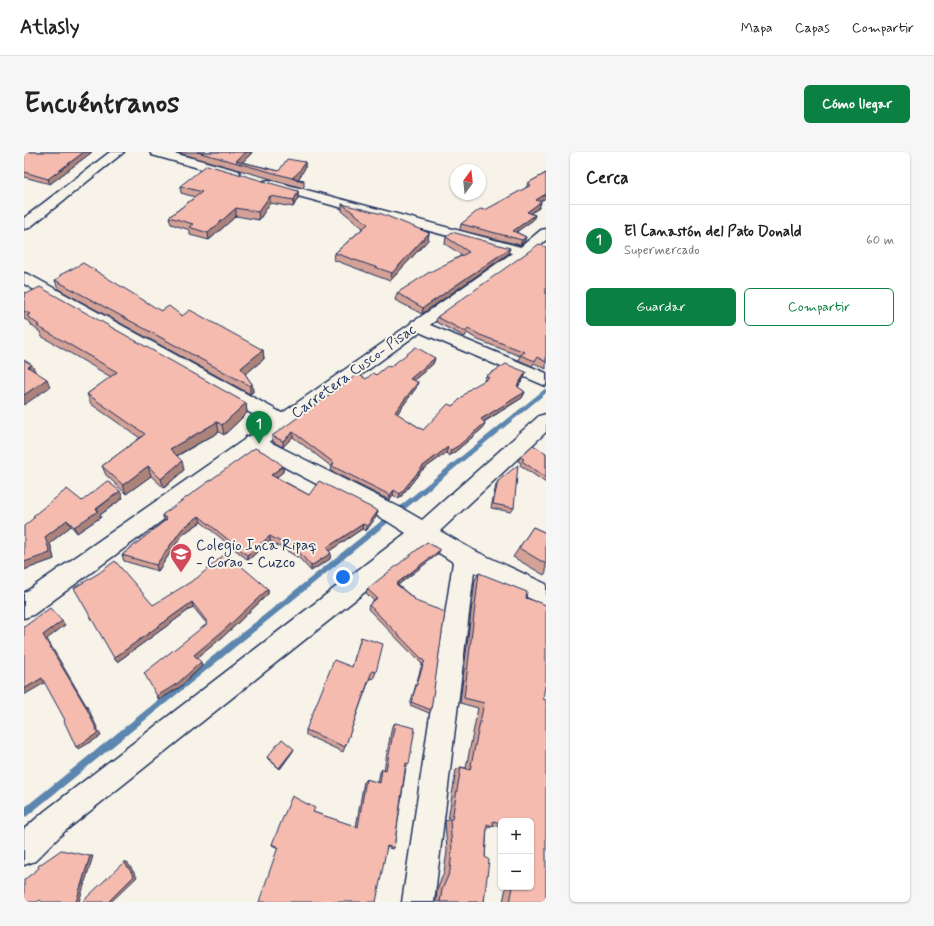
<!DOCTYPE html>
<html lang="es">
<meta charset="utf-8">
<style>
:root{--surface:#fff;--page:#f6f6f6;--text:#222;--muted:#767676;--line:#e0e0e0;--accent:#0b8043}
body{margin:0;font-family:Mynerve,sans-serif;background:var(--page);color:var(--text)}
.controls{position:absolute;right:12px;bottom:12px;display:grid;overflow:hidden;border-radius:6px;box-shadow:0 1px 3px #0004}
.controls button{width:36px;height:36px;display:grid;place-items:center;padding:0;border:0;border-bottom:1px solid var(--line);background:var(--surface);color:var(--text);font:20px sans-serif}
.compass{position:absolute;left:426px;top:12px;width:36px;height:36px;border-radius:50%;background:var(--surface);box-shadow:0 1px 3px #0004;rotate:15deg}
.you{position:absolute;left:319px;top:425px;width:14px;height:14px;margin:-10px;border:3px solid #fff;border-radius:50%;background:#1a73e8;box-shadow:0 0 0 6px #1a73e833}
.badge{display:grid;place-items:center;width:26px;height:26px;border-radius:50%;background:var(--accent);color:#fff;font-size:13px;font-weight:700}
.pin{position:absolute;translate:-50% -33px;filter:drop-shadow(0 1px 2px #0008)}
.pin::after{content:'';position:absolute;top:21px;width:14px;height:12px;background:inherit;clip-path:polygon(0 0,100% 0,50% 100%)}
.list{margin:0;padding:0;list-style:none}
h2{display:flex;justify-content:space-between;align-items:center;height:52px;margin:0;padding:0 16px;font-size:17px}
h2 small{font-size:13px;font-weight:400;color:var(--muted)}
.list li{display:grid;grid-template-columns:26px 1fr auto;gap:12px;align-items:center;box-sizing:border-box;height:72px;padding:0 16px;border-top:1px solid var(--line)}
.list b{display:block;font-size:15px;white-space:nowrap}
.list p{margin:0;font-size:13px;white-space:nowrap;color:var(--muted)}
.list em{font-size:13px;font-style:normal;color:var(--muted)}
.actions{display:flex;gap:8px;padding:12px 16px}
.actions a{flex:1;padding:9px 0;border:1px solid var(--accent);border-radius:6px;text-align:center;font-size:14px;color:var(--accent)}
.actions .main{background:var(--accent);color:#fff}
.map{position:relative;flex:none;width:522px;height:750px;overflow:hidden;border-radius:6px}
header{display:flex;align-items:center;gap:24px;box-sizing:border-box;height:56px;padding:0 20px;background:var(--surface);border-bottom:1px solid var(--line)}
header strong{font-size:19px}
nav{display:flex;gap:22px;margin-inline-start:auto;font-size:14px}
.intro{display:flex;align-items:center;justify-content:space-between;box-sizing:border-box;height:96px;padding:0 24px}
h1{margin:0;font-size:28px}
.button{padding:10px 18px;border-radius:6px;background:var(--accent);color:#fff;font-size:14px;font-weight:700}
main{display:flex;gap:24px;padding:0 24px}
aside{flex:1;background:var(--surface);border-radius:6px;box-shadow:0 1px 3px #0004}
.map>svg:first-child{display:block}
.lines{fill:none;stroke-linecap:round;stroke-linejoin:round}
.stream{fill:#5b86af;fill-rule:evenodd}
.minor-casing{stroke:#1b2f5e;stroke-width:3}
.trunk-casing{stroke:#1b2f5e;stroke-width:3}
.minor{fill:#f7f3e8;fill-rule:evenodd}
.trunk{fill:#f7f3e8;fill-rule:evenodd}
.wall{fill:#d3a196;stroke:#1b2f5e}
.shaded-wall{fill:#ac837a;stroke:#1b2f5e}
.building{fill:#f5bbaf;stroke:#1b2f5e}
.labels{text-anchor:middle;stroke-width:4;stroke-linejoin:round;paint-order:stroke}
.street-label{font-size:15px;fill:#1b2f5e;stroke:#f7f3e8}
.poi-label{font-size:15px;fill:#1b2f5e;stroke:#f7f3e8;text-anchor:start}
</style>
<header>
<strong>Atlasly</strong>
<nav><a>Mapa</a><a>Capas</a><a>Compartir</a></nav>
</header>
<div class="intro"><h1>Encuéntranos</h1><a class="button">Cómo llegar</a></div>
<main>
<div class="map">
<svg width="522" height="750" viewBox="0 0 522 750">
<rect width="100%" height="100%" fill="#f7f3e8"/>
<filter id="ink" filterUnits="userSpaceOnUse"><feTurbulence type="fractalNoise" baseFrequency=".025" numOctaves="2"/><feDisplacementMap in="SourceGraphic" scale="8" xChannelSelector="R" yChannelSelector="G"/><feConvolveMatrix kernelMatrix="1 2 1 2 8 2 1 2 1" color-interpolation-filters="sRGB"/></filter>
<g filter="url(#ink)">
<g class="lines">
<g class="stream">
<path d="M522,236V241L380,358H376L375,356L376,354Z"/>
<path d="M361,366H365L366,368L365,370L3,664L0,665V656Z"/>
</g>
<g class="minor-casing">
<g id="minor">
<path d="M86,0H100L5,76L0,77V66Z"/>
<path d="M126,0H146L215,19L216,22L215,25L210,26L128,3Z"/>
<path d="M245,28L504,97L506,100L504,103L499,104L240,35L238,32L240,29Z"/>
<path d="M0,121L6,123L265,265L268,270L265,275L258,277L251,275L0,132Z"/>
<path d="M394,168L522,221V234L388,177L386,173L388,169Z"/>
<path d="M522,262V280L416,379L449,398L522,432V454L450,420L410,750H378L429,410L401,392L41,679L11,709L0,713V677L21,659L382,381L363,369L222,295L219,290L222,285L229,283L236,285L379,357L398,368L515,264Z"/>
</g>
</g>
<g class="trunk-casing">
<path id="trunk" d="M522,77V88L504,103L400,177L9,463L0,466V441L494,97L517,78Z"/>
</g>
<use href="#minor" class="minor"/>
<use href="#trunk" class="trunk"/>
</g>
<g class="wall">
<path d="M0,0H68L26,32L0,25Z"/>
<path d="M155,0H228L226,3L218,10L255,19L281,10V16L274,27L280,28V35L279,36L155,1Z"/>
<path d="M522,21L516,50H517L515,56L507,61L511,63L509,68L492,80L502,85L500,90L496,93L436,78L437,72L502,36L504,31Z"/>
<path d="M156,34L274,39V46L269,55L246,51L235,68L212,64L185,88L166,83V78L147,72L145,65L171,45L157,41Z"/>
<path d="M318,52L405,81L404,88L366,129L310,108L311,101L339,76L318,59Z"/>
<path d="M422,85L484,102L398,162L371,148L373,141L438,103L421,92Z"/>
<path d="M522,95V217L510,211L508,214L494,208L496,204L454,188L443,181L441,185L412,170L413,165Z"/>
<path d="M36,123L137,159L158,164L239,198L240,207L221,222L228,232L229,240L226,242L34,137L31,128L36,125Z"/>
<path d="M0,140L222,251L223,261L200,283L195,280L153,304L160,318L140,336L127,324L102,342L82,323L78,314L116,286L67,252L63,242L87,225L17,184L16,180L8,174L6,170L0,167Z"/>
<path d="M411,206L409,212L389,229L394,230L392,236L373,262L399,278L429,254L460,229L462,224L502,220L500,226L494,235L501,240L498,246L460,270L461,271L459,276L432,299L425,304L422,301L397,319L375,347L369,343L365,348L307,319L308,315L269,285L259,295L249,290L248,284L342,227L352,223L366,215Z"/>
<path d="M522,301V331L496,313L497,311L494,309L496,305Z"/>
<path d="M259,314V320L252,325L285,343L354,359L352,365L342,379L338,377L305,399L306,407L287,419L275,406L246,389L224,408L177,370L159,382L134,419L100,409L98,403L141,369L138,363Z"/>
<path d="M474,329L490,356L487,360L467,356L472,333Z"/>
<path d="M99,346L76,363L77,365L53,381L47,374L26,391L30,407L2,417L10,366L9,364L58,349Z"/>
<path d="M509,375L522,381V421H521L520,423L489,405Z"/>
<path d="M414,402L374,433L394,450L407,558L405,561L386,553L398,512L344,457L345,453L350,449L342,441L343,437Z"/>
<path d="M455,421L502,446L519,547L522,750H479L482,735H507V669H477V675L469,673V674L463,675L461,705L460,750H412L413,738L420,720L423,699L421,669L424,668L432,618L437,615L442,616L454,556L436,551L451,428Z"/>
<path d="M244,437V442L201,483L173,506L178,514L156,535L135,548L133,544L183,472L169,455L93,510L90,506L129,453Z"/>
<path d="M337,485L352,520L349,527L346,526L319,600L282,583V578L328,515Z"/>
<path d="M371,571L385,612L382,615L370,696L368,697L362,695L254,696L248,693V692L289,660L332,675L340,629L342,627L354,631L356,620L358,617L360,618L368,574Z"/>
<path d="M269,599L256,617L244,607L243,605Z"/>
</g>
<g class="shaded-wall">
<path d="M60,0H68L26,32L24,27Z"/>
<path d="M222,0H228L226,3L216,12L212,9Z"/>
<path d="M281,10V16L274,28L268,26Z"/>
<path d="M274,39V46L269,55L270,48Z"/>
<path d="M522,42V46L510,53L512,48Z"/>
<path d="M246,44V51L235,68L234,60Z"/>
<path d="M517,50L515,56L501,65L503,60Z"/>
<path d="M212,56V64L185,88L184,81Z"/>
<path d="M511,63L509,68L487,84L489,79Z"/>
<path d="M405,81L404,88L366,129L368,121Z"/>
<path d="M502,85L500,90L496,93L498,88Z"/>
<path d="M486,96L484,102L398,162L399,156Z"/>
<path d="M239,198L240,207L218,225L217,216Z"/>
<path d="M411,206L409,212L384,233L386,227Z"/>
<path d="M8,213L12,221L4,215Z"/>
<path d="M502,220L500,226L490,240L493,234Z"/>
<path d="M23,227L26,235L0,253V243Z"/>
<path d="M394,230L392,236L370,266L371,260Z"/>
<path d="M228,232L229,240L226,242V234Z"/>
<path d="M501,240L498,246L454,273L457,267Z"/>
<path d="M222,251L223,261L200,283L198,273Z"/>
<path d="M193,270L195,280L148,306L146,297Z"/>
<path d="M461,271L459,276L432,299L425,304L427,298Z"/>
<path d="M269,280V285L259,295V289Z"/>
<path d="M424,295L422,301L397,319L375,347L376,342L399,314Z"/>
<path d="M158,309L160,318L140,336L137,327Z"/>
<path d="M124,314L127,324L102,342L99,333Z"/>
<path d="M259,314V320L248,329L247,323Z"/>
<path d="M370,338L369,343L365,348L366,343Z"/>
<path d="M96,339L99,346L76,363L77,365L53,381L50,375Z"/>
<path d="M354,359L352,365L342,379L343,374Z"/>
<path d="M175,364L177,370L159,382L134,419L132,413L158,377Z"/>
<path d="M43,368L47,374L26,391L30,407L0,418V410L21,385Z"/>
<path d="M339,372L338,377L301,402L302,396Z"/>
<path d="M246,384V389L224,408L223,403Z"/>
<path d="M416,398L414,402L370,436L372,432Z"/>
<path d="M307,401L306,407L287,419V414Z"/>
<path d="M244,437V442L201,483L172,507L170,503Z"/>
<path d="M168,450L169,455L93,510L90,506Z"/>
<path d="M38,469L41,473L23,487L65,558L77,584L55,597L52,595L19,483Z"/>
<path d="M177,510L178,514L156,535L135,548L133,544Z"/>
<path d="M18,526L22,530L0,543V537Z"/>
<path d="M270,597L269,599L256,617L255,616Z"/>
<path d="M66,704H69L55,750H52Z"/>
<path d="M100,710H103L113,725L87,750H84Z"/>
</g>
<g class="building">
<path d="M0,0H60L24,27L0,20Z"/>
<path d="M173,0H222L212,9L255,19L263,7L281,10L274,21L268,26L280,28L279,29Z"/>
<path d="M183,13L274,39L270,48L246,44L234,60L212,56L184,81L165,75L169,72L145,65L178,40L156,34Z"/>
<path d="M522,21V42L512,48L517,50L503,60L511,63L489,79L502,85L498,88L437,72L456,57L461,58L507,33L504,31Z"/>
<path d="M318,52L358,62L405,81L368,121L311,101L344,72Z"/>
<path d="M428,80L486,96L399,156L373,141L404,121L445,100L422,85Z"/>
<path d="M515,92L522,95V210L513,205L511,209L496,203L501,200L456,183L444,176L442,180L413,165Z"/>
<path d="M59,111L137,159L145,154L158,164L166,158L239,198L217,216L228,232L226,234L31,128L37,124L36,123Z"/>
<path d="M16,135L222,251L198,273L193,270L146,297L158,309L137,327L124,314L99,333L78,314L121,282L63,242L93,220L13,174L15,173L3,164L6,162L0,159V140L4,141Z"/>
<path d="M392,195L411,206L386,227L394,230L371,260L399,278L424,252L429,254L447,236L465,226L462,224L482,212L502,220L493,234L501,240L457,267L461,271L434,294L427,298L424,295L399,314L376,342L370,338L366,343L308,314L310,311L269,280L259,289L248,284L334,222L342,227L349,221L352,223L363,214L366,215Z"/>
<path d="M0,208L8,213L4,215L23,227L0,243Z"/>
<path d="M509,293L522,301V326L498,309L500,307L496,305Z"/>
<path d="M231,296L245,303L259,314L247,323L285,343L295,329L354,359L343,374L339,372L302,396L307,401L287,414L275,400L246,384L223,403L175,364L158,377L132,413L98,403L143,367L138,363Z"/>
<path d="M494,313L490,356L469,352L474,329Z"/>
<path d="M83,329L96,339L72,357L74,359L50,375L43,368L21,385L26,401L0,410V374L11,365L9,364L43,337L58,349Z"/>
<path d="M509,375L522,381V412L495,396Z"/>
<path d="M403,390L416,398L372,432L394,450L421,460L407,558L387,550L400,510H401L345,453L353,446L343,437Z"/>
<path d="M202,401L244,437L200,478L170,503L177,510L154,531L133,544L120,521L184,471L168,450L90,506L50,436L75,421L91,409L129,453L173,426Z"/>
<path d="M455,421L503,440L502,446L522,453V528L519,547L522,548V750H486L489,735H507V669H477V671L469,669V674L463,672L461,705L465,708L460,750H416L418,738L426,719L428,698L426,667H428L437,615L446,618L460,551L440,546Z"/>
<path d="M26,456L38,469L19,483L62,555L74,581L52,595L40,569L41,568L18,526L0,537V475Z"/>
<path d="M337,485L359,492L352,520L348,519L321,595L282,578L310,508L328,515Z"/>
<path d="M371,571L391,576L385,612L382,611L370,696L363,694L352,750H235L254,695L248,692L268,644L291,656L289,660L334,675L342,627L356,631L358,617L362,618Z"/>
<path d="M258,587L270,597L255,616L243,605Z"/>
<path d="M37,698L66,704L52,750H18L16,748L13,750H0V728L15,716L14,714Z"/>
<path d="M100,710L110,724L84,750H58Z"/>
</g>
</g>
<defs>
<g id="university-pin" transform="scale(1.15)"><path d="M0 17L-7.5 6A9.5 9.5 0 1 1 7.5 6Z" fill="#d1495b" stroke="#f7f3e8"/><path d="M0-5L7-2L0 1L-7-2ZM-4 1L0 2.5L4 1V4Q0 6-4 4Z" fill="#fff"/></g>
</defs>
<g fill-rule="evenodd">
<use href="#university-pin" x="157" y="402"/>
</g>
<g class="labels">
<g class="street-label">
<text transform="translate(329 219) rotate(-36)" y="5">Carretera Cusco- Pisac</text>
</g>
<g class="poi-label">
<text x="172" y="398">Colegio Inca Ripaq<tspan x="172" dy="17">- Corao - Cuzco</tspan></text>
</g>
</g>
</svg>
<div class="controls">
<button>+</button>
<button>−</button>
</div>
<svg class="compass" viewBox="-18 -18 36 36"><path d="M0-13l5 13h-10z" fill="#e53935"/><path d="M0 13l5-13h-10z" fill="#767676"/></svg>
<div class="you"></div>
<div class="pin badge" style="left:235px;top:292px">1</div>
</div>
<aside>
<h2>Cerca<small></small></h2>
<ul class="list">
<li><span class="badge">1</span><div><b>El Canastón del Pato Donald</b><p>Supermercado</p></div><em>60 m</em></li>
</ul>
<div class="actions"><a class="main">Guardar</a><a>Compartir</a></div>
</aside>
</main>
